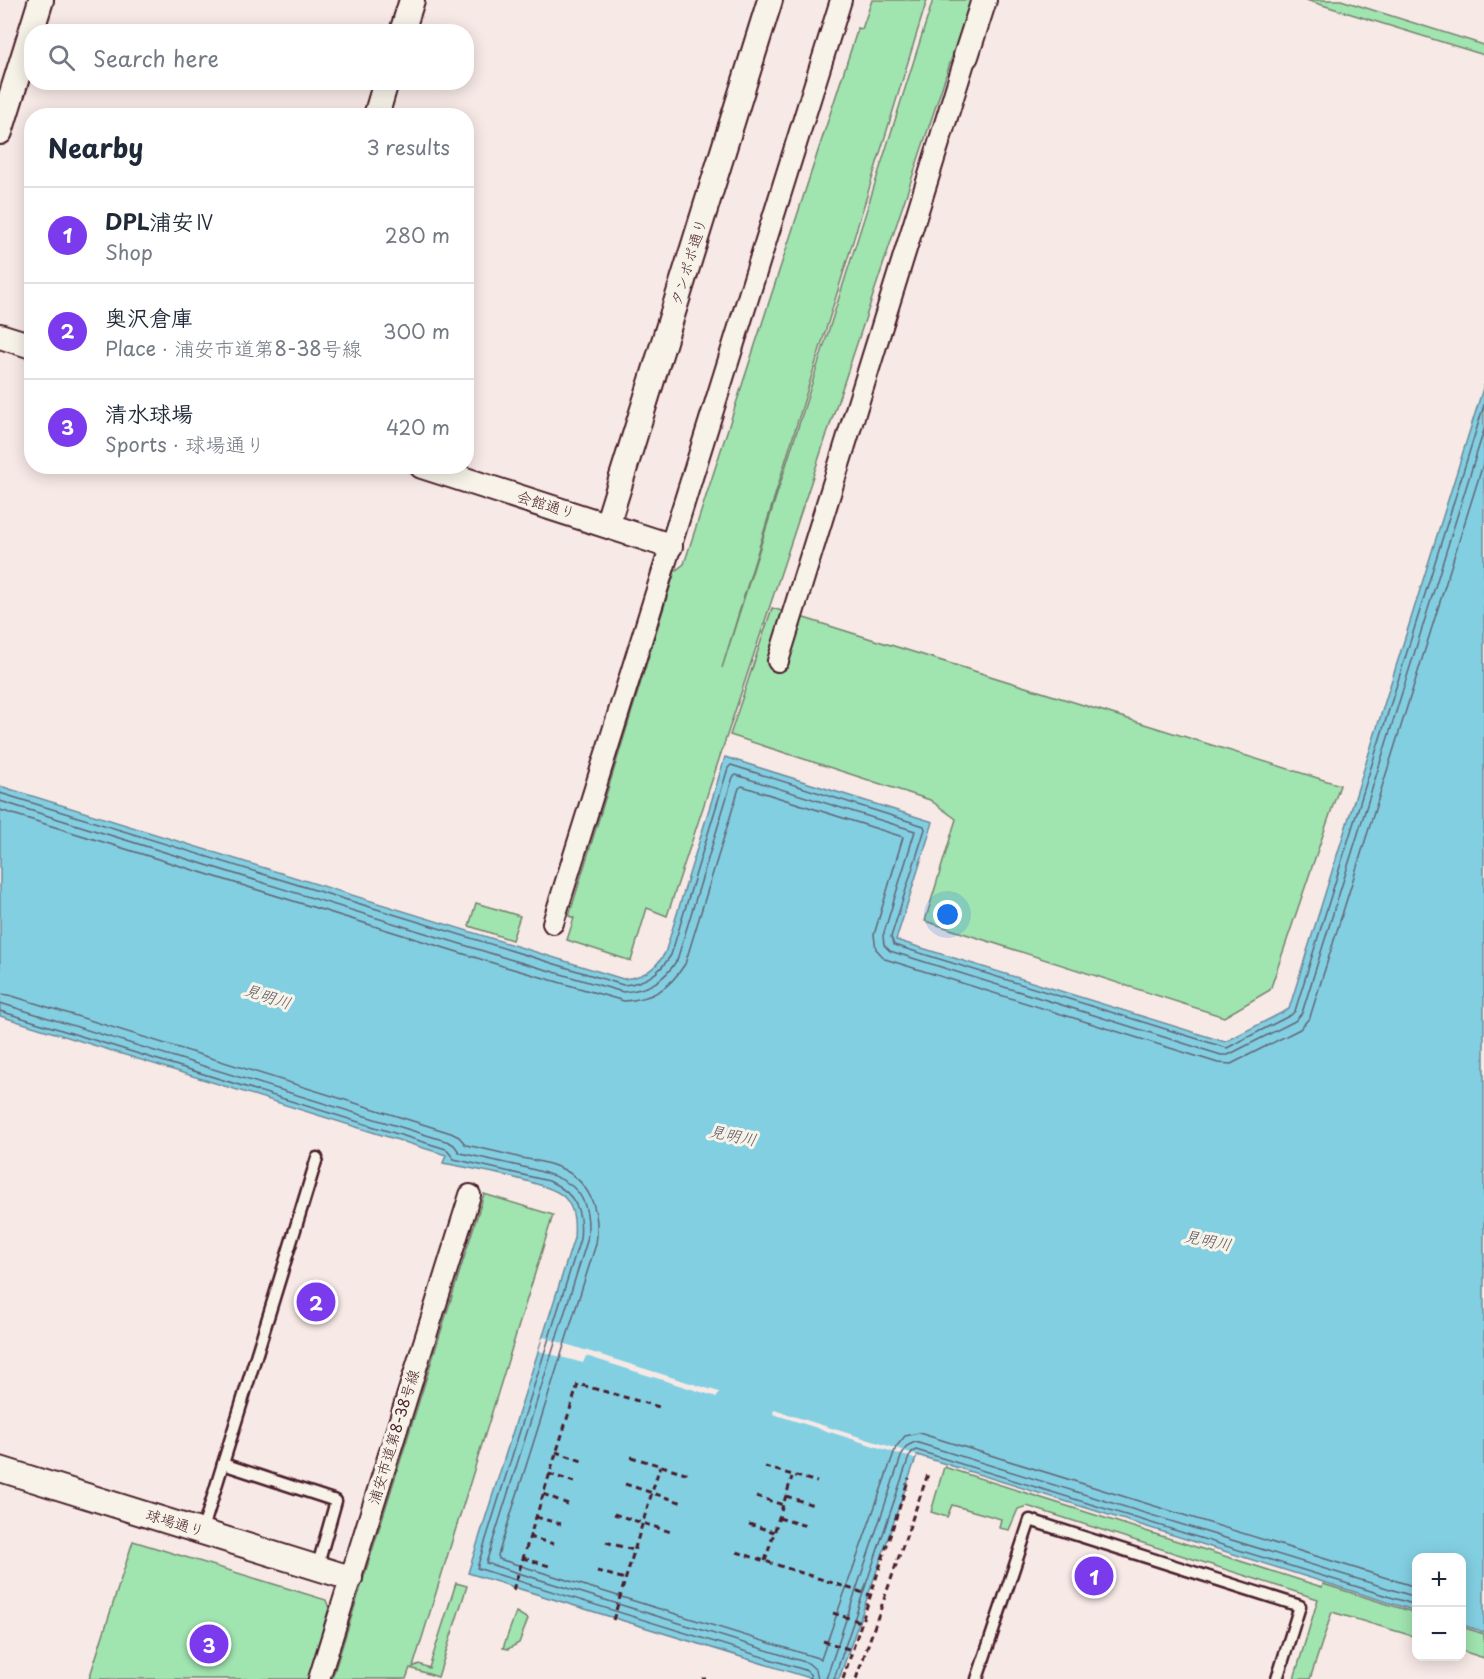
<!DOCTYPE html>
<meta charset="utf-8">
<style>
:root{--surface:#fff;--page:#f6f6f7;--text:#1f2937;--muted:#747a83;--line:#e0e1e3;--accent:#7c3aed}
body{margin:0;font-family:"Playpen Sans","Klee One",sans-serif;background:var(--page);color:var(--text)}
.controls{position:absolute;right:18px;bottom:18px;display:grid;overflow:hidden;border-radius:12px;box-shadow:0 3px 15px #0003}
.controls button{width:54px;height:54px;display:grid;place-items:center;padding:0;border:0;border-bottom:2px solid var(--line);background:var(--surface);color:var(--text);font:30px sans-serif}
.you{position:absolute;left:948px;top:915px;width:21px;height:21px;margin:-15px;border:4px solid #fff;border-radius:50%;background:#1a73e8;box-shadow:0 0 0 9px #1a73e833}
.badge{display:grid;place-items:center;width:39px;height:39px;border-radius:50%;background:var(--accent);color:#fff;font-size:20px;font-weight:700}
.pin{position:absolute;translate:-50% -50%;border:3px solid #fff;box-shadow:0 2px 6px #0006}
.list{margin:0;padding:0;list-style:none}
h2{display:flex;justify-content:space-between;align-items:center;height:78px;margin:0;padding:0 24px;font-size:26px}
h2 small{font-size:20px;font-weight:400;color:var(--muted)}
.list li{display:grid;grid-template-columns:39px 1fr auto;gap:18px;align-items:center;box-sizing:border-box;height:96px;padding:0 24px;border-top:2px solid var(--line)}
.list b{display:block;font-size:22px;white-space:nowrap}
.list p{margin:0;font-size:20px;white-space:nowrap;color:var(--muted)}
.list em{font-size:20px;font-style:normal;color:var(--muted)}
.icon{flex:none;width:33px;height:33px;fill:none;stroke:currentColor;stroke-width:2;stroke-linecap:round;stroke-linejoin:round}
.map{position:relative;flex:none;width:1484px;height:1679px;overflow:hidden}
.search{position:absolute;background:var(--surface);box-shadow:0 3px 15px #0003;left:24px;top:24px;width:450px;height:66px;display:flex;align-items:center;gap:15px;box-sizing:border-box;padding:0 21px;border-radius:24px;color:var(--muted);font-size:22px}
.panel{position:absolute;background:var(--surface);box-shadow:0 3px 15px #0003;left:24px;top:108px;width:450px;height:366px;border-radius:24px}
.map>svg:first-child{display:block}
.green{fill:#a0e4b0;stroke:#75826e;stroke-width:1.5}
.water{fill:#83cfe2;stroke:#6c8999;stroke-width:1.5}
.pier{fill:#f7e9e6}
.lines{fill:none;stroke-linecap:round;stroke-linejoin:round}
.shore{stroke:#616574;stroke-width:1.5}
.service-casing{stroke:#4a1f2b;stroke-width:15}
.minor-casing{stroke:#4a1f2b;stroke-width:24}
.tertiary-casing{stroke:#4a1f2b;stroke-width:28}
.path{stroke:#4a1f2b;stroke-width:3;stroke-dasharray:6 4.5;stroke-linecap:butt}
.service{stroke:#f7f3e8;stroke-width:10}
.minor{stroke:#f7f3e8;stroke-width:20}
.tertiary{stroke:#f7f3e8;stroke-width:24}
.labels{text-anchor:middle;stroke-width:6;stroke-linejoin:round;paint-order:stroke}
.street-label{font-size:15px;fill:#4a1f2b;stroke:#f7f3e8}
.water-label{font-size:16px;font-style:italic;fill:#5b5462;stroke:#f7f3e8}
</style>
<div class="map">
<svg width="1484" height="1679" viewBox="0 0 1484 1679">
<rect width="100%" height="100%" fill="#f7e9e6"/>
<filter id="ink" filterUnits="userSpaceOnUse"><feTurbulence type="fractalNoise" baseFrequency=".0167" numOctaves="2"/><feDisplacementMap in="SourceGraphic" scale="12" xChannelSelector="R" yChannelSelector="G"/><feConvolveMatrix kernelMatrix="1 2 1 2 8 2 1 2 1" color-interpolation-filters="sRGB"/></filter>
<g filter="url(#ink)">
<g class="green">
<path d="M872,0H927L722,668L933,0H971L667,916L647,908L631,961L567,940L574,918L569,916L675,571L684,564L858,28L862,29Z"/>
<path d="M1306,0H1341L1484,45V55Z"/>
<path d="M772,608L1340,785L1270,990L1224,1017L925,921L956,819L930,800L730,735Z"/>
<path d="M476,903L520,916L512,940L469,926Z"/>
<path d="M484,1194L553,1215L413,1667L419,1664L429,1668L456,1583L467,1586L438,1677L410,1668L406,1679H332Z"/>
<path d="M944,1467L1322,1587L1323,1584L1416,1613V1637L1332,1612L1310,1679H1294L1318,1599L1027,1506L1018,1509L1009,1530L999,1528L1001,1519L952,1505L947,1517L931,1512Z"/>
<path d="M133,1541L326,1600L329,1608L308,1679H89Z"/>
<path d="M516,1612L528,1619L519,1643L508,1649L503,1648Z"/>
<path d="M1462,1627L1484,1634V1658L1462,1651Z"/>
</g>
<path class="water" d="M1484,385V1632L1462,1625V1558H1416V1611L917,1455L839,1679H813L468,1573L574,1238C575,1224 575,1209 565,1198C553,1182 467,1168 443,1163L446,1155L0,1016V786L623,979C643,977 655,970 665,953L725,757L933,822L896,940L1225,1042L1289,1009Z"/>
<g class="pier">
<path d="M543,1337L719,1392L717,1397L586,1356L583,1363L539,1351Z"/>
<path d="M774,1410L917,1455L915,1459L773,1414Z"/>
</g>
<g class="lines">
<g class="shore">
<path d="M0,793L623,985C645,983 659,974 671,955L728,768L731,765L924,826L925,829L891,937L894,945L1227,1048L1291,1015L1295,1011L1484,405"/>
<path d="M0,801L509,959L623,992C648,990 664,981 677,960L733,777L736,775L915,831L883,936L884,945L890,951L1221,1055H1228L1295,1021L1302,1013L1484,430"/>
<path d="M0,810L506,967L624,1001C653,999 669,989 685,964L739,788L742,786L903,837L874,935L876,949L885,959L1218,1063L1231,1064L1300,1029L1310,1017L1484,461"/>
<path d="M0,994L9,995L451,1133L459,1137L466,1145C485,1149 503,1153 521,1158C533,1160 546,1162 558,1167C590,1180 601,1211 596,1244L498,1555L499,1559L821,1659L896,1447L905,1436L919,1433L1416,1587"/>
<path d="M0,1003L449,1142L454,1145L460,1153C480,1157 500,1162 519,1166C565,1177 594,1186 587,1241L486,1563L808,1663L816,1670L818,1679"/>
<path d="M0,1011L446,1149L454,1159L549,1181C576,1193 583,1212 580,1239L477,1568L805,1670L810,1674L811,1679"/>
<path d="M826,1679L902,1454L907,1446L915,1442L1416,1597"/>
<path d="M834,1679L909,1457L912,1452L916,1450L1416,1605"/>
</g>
<g class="service-casing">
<g id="service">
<path d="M223,1464L336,1501L317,1568"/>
<path d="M202,1532L317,1158"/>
<path d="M977,1679L1030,1520L1300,1606L1277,1679"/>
</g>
</g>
<g class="minor-casing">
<g id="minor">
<path d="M778,661L966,56"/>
<path d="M553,923L841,0"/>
<path d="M319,1679L470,1195"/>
</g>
</g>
<g class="tertiary-casing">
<g id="tertiary">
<path d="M402,32L412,0"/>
<path d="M966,56L984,0"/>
<path d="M376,116L386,82"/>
<path d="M0,132L41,0"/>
<path d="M0,336L32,346"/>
<path d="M422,466L670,546"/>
<path d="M607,525L770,0"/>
<path d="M0,1469L350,1578"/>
</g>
</g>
<g class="path">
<path d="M556,1452L582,1461"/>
<path d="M631,1457L689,1474"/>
<path d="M765,1467L817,1482"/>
<path d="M549,1474L574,1482"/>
<path d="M625,1484L683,1503"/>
<path d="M543,1494L568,1504"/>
<path d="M756,1496L783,1505"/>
<path d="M786,1496L813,1505"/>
<path d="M614,1514L674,1533"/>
<path d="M536,1517L561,1524"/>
<path d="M779,1518L806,1526"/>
<path d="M749,1524L774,1532"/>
<path d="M529,1537L554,1544"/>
<path d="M606,1542L633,1550"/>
<path d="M737,1552L870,1595"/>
<path d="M523,1558L549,1566"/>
<path d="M765,1561L792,1477"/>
<path d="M597,1571L625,1579"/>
<path d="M513,1590L578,1384L663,1408"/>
<path d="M833,1613L861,1622"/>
<path d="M613,1620L660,1466"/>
<path d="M823,1641L852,1650"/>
<path d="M702,1679H706"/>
<path d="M843,1679L909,1478"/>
<path d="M856,1679L928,1474"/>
</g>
<use href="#service" class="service"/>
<use href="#minor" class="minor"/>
<use href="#tertiary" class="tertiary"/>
</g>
</g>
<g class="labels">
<g class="street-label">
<text transform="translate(689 262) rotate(-73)" y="5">タンポポ通り</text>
<text transform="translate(546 505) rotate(17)" y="5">会館通り</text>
<text transform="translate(394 1437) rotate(-73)" y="5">浦安市道第8-38号線</text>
<text transform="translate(175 1523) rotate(17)" y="5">球場通り</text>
</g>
<g class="water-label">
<text transform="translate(268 996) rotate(18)" y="6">見明川</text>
<text transform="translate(733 1135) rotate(12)" y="6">見明川</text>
<text transform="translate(1208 1240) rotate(12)" y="6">見明川</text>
</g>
</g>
</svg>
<div class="controls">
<button>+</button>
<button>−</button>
</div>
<div class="you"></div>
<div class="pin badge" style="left:1094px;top:1576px">1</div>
<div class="pin badge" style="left:316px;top:1302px">2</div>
<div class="pin badge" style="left:209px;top:1644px">3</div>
<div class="search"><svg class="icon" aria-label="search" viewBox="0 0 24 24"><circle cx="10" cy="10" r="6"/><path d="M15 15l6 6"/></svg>Search here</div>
<section class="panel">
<h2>Nearby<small>3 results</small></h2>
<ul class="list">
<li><span class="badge">1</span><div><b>DPL浦安Ⅳ</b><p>Shop</p></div><em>280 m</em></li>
<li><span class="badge">2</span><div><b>奥沢倉庫</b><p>Place · 浦安市道第8-38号線</p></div><em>300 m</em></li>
<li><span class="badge">3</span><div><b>清水球場</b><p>Sports · 球場通り</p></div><em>420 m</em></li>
</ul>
</section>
</div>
